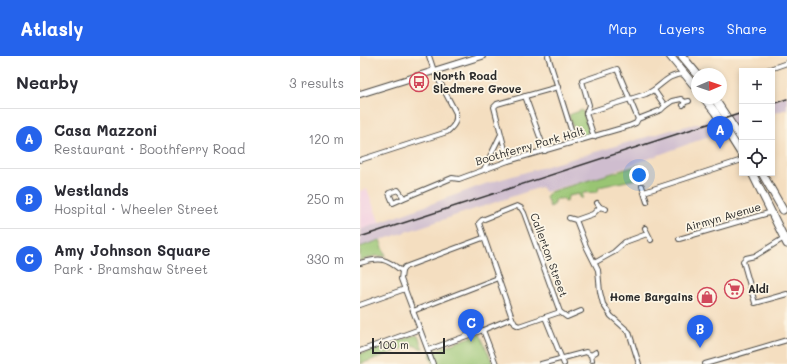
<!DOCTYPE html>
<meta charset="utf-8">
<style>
:root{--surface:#fff;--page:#f2f2f3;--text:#2b2b33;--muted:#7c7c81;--line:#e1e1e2;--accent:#2563eb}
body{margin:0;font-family:Mali,sans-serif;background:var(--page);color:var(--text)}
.controls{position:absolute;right:12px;top:12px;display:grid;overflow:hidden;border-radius:0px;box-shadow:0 2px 6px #0003}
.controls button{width:36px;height:36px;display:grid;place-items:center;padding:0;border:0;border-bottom:1px solid var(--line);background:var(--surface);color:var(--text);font:20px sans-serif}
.compass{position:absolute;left:331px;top:12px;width:36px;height:36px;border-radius:50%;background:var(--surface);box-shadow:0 2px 6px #0003;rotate:88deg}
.scale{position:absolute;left:12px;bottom:10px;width:73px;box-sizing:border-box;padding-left:4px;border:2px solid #2b2b2b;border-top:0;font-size:11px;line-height:14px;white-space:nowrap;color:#2b2b2b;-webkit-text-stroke:3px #fcf5e5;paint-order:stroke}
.you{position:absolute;left:279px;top:119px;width:14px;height:14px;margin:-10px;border:3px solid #fff;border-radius:50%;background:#1a73e8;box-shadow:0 0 0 6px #1a73e833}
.badge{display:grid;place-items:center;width:26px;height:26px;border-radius:50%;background:var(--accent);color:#fff;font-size:13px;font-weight:700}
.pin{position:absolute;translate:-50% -33px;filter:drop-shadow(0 1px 2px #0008)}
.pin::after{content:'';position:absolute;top:21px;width:14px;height:12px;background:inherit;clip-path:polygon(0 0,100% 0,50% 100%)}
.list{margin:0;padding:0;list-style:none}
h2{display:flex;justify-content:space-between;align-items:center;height:52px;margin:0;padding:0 16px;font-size:17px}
h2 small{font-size:13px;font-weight:400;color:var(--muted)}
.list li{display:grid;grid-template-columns:26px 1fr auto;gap:12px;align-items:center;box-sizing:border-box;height:60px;padding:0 16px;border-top:1px solid var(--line)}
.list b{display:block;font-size:15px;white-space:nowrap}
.list p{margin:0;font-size:13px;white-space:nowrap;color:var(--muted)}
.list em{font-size:13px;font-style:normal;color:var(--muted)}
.icon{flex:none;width:22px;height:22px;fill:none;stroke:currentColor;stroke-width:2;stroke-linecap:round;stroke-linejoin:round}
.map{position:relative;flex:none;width:427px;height:308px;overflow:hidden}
header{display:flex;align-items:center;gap:24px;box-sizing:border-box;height:56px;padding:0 20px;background:var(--accent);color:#fff}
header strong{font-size:19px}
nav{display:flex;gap:22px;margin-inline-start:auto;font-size:14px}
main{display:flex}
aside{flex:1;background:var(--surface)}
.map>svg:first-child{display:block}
.built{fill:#f2cfe1}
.industrial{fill:#cfbdcf}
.green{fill:#99c573;stroke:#62784f}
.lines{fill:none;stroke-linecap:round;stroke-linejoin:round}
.street-casing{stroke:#494641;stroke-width:6}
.secondary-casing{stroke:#494641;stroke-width:8}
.primary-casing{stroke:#494641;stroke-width:9}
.street{stroke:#fff;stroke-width:4}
.secondary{stroke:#fff;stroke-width:6}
.primary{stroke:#fff;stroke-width:7}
.rail{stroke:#2b2b2b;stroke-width:1.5}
.labels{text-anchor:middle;stroke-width:3.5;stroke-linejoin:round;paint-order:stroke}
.poi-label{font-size:11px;font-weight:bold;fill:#2b2b2b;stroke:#fcf5e5;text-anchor:start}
.street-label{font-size:11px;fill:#2b2b2b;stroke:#fcf5e5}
</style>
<header>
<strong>Atlasly</strong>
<nav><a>Map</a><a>Layers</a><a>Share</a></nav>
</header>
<main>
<aside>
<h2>Nearby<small>3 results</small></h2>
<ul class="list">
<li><span class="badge">A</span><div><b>Casa Mazzoni</b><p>Restaurant · Boothferry Road</p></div><em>120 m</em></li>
<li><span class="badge">B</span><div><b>Westlands</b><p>Hospital · Wheeler Street</p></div><em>250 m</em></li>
<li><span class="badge">C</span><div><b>Amy Johnson Square</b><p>Park · Bramshaw Street</p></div><em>330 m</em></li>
</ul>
</aside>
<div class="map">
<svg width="427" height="308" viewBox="0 0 427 308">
<rect width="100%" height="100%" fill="#fcf5e5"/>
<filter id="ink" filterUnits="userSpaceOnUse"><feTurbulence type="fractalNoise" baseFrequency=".025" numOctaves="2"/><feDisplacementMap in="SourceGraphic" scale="8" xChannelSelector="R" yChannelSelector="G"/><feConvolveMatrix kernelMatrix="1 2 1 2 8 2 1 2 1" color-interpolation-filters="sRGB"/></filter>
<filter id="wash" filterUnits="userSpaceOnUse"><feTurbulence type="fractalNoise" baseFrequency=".012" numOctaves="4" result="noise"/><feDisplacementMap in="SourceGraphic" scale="16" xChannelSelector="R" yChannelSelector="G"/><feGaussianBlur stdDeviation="0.9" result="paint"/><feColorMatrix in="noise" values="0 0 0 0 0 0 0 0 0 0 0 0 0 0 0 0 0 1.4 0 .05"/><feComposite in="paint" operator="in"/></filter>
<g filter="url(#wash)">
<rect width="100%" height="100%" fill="#f4dec0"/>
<path class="built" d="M7,133L20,168L0,174V135Z"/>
<g class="industrial">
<path d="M427,39V53L412,58V44Z"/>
<path d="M382,53V68L242,120L185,136L181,131L0,191V174L125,128L314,73L340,67Z"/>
</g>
<g class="green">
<path d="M222,54L230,77L229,80L219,83L216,81L209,59Z"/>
<path d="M279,109L281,110L283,114L281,117V122L239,131L238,136L223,137L222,142H220L219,138L208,140L207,145L205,146L204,143H197L194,145V149L190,151L186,141L190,136Z"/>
<path d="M20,184L26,200H15L0,205V191Z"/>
<path d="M120,278L133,308H74L70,299L72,295Z"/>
<path d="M55,279L58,280L63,293L53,289L0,308V298Z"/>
</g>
</g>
<g filter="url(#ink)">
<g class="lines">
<g class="street-casing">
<g id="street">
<path d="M188,0L215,86"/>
<path d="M404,15L427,7"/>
<path d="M165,40L185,95"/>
<path d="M323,49L325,46L329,45"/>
<path d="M305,50L312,45L321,43L325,46"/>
<path d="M226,57L229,49L222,25L257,13L278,63"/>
<path d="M234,81L226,57L286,38C303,31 304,19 324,18"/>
<path d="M0,104L87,76C94,70 97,66 96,57L74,15L69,0"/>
<path d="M148,105L134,51L137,48L198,31"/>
<path d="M124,113L140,80"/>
<path d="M282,130L287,146"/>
<path d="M284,136L382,104"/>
<path d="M44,142L33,147L29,137L38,134L44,142L92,122L99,123L148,105L269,70L276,67L278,63L301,54L305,50L294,34"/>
<path d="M237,147L240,151L246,153"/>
<path d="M209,162L216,164L226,190L238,214L240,236L243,248L251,260L269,276L279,308"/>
<path d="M216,164L233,158L240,151"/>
<path d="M285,172L291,184"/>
<path d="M424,182L395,200L386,202L383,205L395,247L427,238"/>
<path d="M319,183L412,156"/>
<path d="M236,206L254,196L265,186L287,178"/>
<path d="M0,207C21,201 25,202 42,215"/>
<path d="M42,215L41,223L73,308"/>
<path d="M42,215L45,211L123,182"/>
<path d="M0,249L45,233"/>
<path d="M53,255L138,222"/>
<path d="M185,261L204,308"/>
<path d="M152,262L119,167L122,164L157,150L161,152L164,157L200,256L207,261L221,255"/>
<path d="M123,274L152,262L155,268L159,270L200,256"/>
<path d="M68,294L123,274L136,308"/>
<path d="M0,295L60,273"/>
<path d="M231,299L236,296"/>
<path d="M181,308L226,296L231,299L232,304"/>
<path d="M345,308L427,284"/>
</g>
</g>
<g class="secondary-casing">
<path id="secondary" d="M0,38L122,0"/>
</g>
<g class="primary-casing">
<g id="primary">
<path d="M310,0L337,33"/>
<path d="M322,0L337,18"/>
<path d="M344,42L355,56L382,99"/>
<path d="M354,42L382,84"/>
<path d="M392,117L427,188"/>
<path d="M402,117L423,154"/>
</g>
</g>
<use href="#street" class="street"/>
<use href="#secondary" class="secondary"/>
<use href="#primary" class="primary"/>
<g class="rail">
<path d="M412,48L427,43"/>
<path d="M0,181L382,57"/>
</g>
</g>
</g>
<defs>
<g id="bus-ring" transform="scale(1)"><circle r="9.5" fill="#fcf5e5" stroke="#d1495b" stroke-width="1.5"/><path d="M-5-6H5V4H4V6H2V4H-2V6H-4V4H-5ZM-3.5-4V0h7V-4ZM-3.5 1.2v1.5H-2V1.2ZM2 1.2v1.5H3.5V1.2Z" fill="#d1495b"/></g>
<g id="supermarket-ring" transform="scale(1)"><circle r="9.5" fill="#fcf5e5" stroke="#d1495b" stroke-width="1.5"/><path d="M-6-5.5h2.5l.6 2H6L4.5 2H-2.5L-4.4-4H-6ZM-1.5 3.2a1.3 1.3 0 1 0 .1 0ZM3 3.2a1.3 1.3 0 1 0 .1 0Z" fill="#d1495b"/></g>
<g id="shop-ring" transform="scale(1)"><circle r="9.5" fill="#fcf5e5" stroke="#d1495b" stroke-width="1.5"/><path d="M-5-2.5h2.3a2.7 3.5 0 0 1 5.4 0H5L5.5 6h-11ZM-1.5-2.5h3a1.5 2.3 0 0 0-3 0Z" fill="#d1495b"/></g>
</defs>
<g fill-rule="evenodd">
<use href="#bus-ring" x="59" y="26"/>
<use href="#supermarket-ring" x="374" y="233"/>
<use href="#shop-ring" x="347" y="241"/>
</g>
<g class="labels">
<g class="poi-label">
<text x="73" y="24">North Road<tspan x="73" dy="13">Sledmere Grove</tspan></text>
<text x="388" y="237">Aldi</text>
<text x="333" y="245" text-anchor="end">Home Bargains</text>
</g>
<g class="street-label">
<text transform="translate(170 90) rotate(-16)" y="4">Boothferry Park Halt</text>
<text transform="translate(363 161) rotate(-16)" y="4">Airmyn Avenue</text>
<text transform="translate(189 199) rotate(70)" y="4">Callerton Street</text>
</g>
</g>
</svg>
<div class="controls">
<button>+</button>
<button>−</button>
<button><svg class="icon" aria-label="locate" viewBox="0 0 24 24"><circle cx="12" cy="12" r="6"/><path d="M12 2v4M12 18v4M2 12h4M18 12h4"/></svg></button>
</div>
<svg class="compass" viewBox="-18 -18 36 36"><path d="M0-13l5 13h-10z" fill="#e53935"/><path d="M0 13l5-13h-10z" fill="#7c7c81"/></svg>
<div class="scale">100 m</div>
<div class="you"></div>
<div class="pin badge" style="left:360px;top:93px">A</div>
<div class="pin badge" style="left:340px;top:292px">B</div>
<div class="pin badge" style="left:111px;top:286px">C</div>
</div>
</main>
